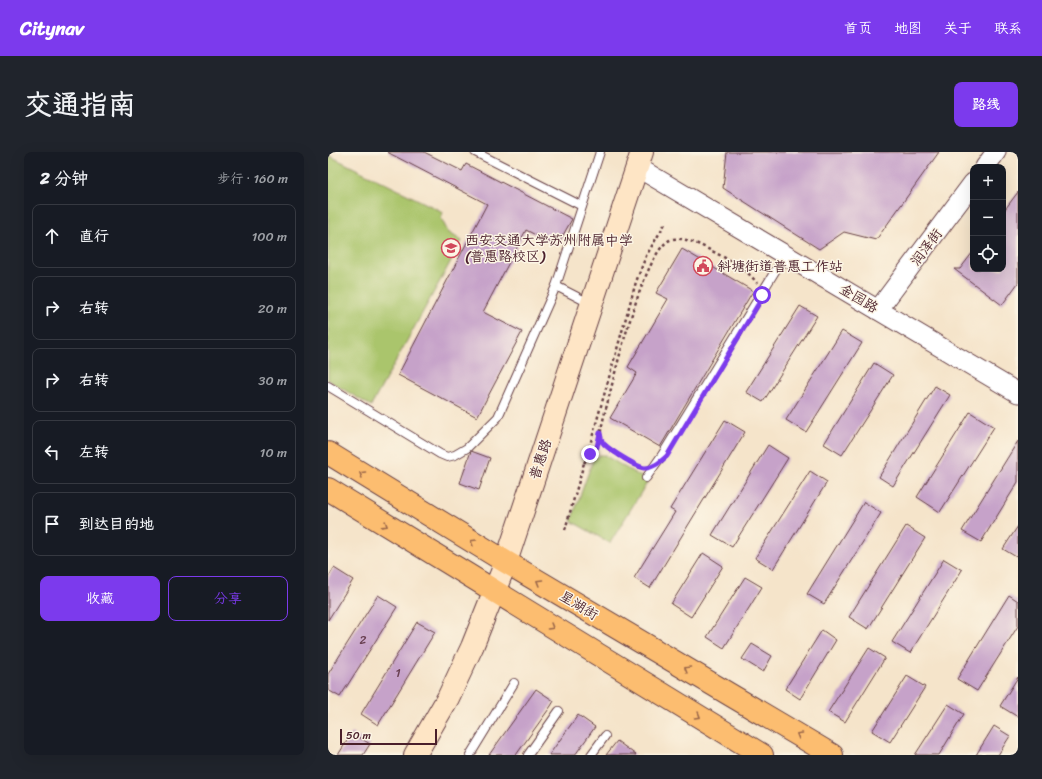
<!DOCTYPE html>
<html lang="zh">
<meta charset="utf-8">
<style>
:root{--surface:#171b24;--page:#20242c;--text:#f1f3f6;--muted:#9ea1a6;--line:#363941;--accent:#7c3aed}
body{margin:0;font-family:Sriracha,"LXGW WenKai TC",sans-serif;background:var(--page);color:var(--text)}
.controls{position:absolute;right:12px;top:12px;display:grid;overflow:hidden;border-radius:8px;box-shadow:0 4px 16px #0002}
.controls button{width:36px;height:36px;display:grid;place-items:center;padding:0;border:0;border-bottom:1px solid var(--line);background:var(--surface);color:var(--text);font:20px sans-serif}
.scale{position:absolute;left:12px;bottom:10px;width:97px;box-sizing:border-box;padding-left:4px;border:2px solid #4a1f2b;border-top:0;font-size:11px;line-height:14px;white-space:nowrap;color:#4a1f2b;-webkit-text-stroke:3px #fcf5e5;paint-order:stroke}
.stop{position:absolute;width:12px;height:12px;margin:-9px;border:3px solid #7c3aed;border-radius:50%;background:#fff}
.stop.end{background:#7c3aed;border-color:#fff;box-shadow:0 1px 4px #0008}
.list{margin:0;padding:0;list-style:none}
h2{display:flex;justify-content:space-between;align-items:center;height:52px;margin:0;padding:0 16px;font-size:17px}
h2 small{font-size:13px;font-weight:400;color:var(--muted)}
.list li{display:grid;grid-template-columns:26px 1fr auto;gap:12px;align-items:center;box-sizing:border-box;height:64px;margin:0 8px 8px;padding:0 8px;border:1px solid var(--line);border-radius:8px}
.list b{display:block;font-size:15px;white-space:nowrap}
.list em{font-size:13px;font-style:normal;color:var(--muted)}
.actions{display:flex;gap:8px;padding:12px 16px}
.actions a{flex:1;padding:9px 0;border:1px solid var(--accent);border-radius:8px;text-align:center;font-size:14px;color:var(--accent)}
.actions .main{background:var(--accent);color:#fff}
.icon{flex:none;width:22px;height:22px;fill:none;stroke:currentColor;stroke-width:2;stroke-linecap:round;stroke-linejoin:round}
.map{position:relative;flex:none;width:690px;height:603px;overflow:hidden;border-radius:8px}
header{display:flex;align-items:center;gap:24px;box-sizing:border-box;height:56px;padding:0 20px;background:var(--accent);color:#fff}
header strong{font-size:19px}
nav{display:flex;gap:22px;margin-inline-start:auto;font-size:14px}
.intro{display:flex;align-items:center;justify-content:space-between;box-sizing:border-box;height:96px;padding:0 24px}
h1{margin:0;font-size:28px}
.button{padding:10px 18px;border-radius:8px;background:var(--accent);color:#fff;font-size:14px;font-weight:700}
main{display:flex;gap:24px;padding:0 24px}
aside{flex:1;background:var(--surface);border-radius:8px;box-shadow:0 4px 16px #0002}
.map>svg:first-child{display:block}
.green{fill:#aac56c;stroke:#7a724c}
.building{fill:#c6a2c9}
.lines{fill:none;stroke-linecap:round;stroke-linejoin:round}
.service-casing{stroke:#643d43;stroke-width:10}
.tertiary-casing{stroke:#643d43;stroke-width:21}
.secondary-casing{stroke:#643d43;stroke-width:24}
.primary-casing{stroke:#643d43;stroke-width:24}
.path{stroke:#643d43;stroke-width:2.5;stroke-dasharray:3 3;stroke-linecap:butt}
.service{stroke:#fff;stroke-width:8}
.tertiary{stroke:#fff;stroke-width:19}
.secondary{stroke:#fee5c5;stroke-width:22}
.primary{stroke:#fcbd6f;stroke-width:22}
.oneway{stroke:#9a664a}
.route{stroke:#7c3aed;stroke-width:5}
.labels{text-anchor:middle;stroke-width:3;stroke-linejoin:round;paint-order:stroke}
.number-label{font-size:12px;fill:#694052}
.poi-label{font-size:14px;fill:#4a1f2b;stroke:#fcf5e5;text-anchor:start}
.street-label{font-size:14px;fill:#4a1f2b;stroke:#fcf5e5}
</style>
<header>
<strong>Citynav</strong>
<nav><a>首页</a><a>地图</a><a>关于</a><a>联系</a></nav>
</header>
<div class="intro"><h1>交通指南</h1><a class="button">路线</a></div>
<main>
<aside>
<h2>2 分钟<small>步行 · 160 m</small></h2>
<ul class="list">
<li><svg class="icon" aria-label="ahead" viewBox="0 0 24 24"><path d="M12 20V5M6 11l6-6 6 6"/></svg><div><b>直行</b></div><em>100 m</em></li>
<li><svg class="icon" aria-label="right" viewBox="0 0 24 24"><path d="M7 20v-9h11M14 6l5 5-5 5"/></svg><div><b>右转</b></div><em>20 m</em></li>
<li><svg class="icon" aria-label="right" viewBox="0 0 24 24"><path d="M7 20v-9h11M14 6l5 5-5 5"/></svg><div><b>右转</b></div><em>30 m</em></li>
<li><svg class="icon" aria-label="left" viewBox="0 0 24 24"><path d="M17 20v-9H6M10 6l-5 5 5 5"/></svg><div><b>左转</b></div><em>10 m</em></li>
<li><svg class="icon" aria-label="arrive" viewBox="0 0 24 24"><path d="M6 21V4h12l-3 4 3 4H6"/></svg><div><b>到达目的地</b></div></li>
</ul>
<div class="actions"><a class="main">收藏</a><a>分享</a></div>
</aside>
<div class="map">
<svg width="690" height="603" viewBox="0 0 690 603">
<rect width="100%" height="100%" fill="#fcf5e5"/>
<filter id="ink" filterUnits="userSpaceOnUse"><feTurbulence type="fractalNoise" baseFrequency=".025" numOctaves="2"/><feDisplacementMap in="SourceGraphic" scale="8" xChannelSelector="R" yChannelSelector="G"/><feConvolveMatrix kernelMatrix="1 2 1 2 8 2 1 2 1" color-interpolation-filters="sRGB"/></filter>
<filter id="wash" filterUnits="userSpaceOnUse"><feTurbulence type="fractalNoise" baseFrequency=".012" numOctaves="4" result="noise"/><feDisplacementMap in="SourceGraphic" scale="16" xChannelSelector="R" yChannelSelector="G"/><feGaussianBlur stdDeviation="0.9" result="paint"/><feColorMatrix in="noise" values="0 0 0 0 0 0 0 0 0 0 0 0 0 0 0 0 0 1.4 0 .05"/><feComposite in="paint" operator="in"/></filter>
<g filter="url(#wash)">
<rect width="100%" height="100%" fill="#f5e4ca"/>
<g class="green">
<path d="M0,3L115,60L113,66L120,80L134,89L43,254L0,228Z"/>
<path d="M271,303H276L320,329L282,391L243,369L265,308Z"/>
</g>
<g id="blocks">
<g class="building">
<path d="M59,0H96L134,19L138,12L244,67L229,94L198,78L155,160L194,180L149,265L70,223L159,52Z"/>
<path d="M399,0H611L548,88L516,80L491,97L395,36Z"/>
<path d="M690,40V131L674,153L626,117H632L645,100V117H675V60Z"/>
<path d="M354,97L425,139L332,295L282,266L309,221L300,215L340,147L328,141Z"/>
<path d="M472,154L489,164L435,250L418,240Z"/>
<path d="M514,179L534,191L478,280L458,268Z"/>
<path d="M546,211L565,223L514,303L496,292Z"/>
<path d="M607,234L622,243L565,334L551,325Z"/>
<path d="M642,260L666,275L612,360L589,345Z"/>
<path d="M397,268L417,280L322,436L306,426L347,360L342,357Z"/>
<path d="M690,289V330L653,390L634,379Z"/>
<path d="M440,293L460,306L404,395L384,383Z"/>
<path d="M143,299L162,306L151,338L132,331Z"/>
<path d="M482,319L499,330L445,417L427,406Z"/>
<path d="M536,350L553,361L496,452L479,442Z"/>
<path d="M578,374L597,386L540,477L521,465Z"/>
<path d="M690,374V406L675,397Z"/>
<path d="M375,401L395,414L363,465L343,452Z"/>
<path d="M616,407L634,418L582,501L564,490Z"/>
<path d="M6,416L25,428L0,468V426Z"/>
<path d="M417,425L434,435L396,496L379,485Z"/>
<path d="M50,443L69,455L12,545L0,538V522Z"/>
<path d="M681,443L690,449V474L649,539L629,527Z"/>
<path d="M89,470L107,480L50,573L33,562Z"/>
<path d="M494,478L508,488L472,547L457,537Z"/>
<path d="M424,492L444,504L435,520L414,507Z"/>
<path d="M541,496L557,506L517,570L500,560Z"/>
<path d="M579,524L597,535L562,590L544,579Z"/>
<path d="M690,525V565L672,554Z"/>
<path d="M208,537L226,549L223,554L188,603H161Z"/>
<path d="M620,552L636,562L611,603H587Z"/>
<path d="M250,563L267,575L247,603H221Z"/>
<path d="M666,574L682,584L670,603H648Z"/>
<path d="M24,581L42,592L35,603H10Z"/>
<path d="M289,589L308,603H278Z"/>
</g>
</g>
</g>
<g filter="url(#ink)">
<use href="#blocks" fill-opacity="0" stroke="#643d43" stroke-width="1"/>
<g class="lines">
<g class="service-casing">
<g id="service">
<path d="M147,0L254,54"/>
<path d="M228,134L263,152"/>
<path d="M0,234L112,302L119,305L127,303L139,296L170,265L228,134L272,0"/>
<path d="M318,326L334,303L457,103"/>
<path d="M142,603L186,531"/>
<path d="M200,603L231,559"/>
<path d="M263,603L277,584"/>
</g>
</g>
<g class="tertiary-casing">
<g id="tertiary">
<path d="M309,15L690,241"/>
<path d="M657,15L668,0"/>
<path d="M550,158L645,31"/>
</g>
</g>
<g class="secondary-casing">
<path id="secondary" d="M87,603L120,546L144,495L178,410L314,0"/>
</g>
<g class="primary-casing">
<g id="primary">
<path d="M0,301L178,410L504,603"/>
<path d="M0,337L434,603"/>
</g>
</g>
<g class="path">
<path d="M272,281C273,285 273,289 276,292C283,299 305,313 314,316"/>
<path d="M258,307L308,130L318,104L338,70"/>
<path d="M256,311C260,305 267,300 269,295C271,291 271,287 272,283C274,273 276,263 279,253C286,224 316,99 342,88C352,83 373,93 382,98C399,107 417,115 429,131"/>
<path d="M237,378L256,311"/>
</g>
<use href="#service" class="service"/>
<use href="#tertiary" class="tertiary"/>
<use href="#secondary" class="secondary"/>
<use href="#primary" class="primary"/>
</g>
<defs><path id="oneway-chevron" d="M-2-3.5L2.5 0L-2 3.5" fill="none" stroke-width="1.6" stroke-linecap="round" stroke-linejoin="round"/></defs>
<g class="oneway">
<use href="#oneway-chevron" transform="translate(34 322) rotate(-149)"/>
<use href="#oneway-chevron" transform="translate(57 373) rotate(32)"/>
<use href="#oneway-chevron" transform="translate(145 390) rotate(-149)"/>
<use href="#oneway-chevron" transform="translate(211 430) rotate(-149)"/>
<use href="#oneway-chevron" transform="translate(223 475) rotate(31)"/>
<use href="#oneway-chevron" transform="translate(359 517) rotate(-149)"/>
<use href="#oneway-chevron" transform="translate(370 564) rotate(31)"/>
<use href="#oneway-chevron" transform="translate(471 583) rotate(-149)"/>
</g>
</g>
<g class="lines" filter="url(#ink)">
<path class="route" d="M262,302L269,295L272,281C273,285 273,289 276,292C282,298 310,316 317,316C326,316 333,309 339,304L431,151L434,143"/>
</g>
<defs>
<g id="school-ring" transform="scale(1)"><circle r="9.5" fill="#fcf5e5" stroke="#d1495b" stroke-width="1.5"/><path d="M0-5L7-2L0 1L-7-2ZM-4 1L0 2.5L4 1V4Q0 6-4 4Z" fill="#d1495b"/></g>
<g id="civic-ring" transform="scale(1)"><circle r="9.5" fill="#fcf5e5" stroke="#d1495b" stroke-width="1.5"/><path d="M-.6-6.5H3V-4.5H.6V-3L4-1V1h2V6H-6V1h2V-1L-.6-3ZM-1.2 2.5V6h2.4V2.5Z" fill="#d1495b"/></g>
</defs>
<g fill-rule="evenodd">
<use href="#school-ring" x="123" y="96"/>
<use href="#civic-ring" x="375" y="114"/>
</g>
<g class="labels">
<g class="number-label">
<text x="35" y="492">2</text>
<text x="70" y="525">1</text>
</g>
<g class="poi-label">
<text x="137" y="93">西安交通大学苏州附属中学<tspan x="137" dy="16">(普惠路校区)</tspan></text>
<text x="389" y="119">斜塘街道普惠工作站</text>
</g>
<g class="street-label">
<text transform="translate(598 95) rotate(-53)" y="5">润泽街</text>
<text transform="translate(531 146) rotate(31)" y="5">金园路</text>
<text transform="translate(212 307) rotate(-72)" y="5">普惠路</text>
<text transform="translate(251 453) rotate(31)" y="5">星湖街</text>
</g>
</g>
</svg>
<div class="controls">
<button>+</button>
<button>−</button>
<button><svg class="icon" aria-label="locate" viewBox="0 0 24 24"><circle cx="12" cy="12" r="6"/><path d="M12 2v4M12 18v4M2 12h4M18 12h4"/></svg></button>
</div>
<div class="scale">50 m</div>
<div class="stop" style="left:434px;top:143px"></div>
<div class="stop end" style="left:262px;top:302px"></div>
</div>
</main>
